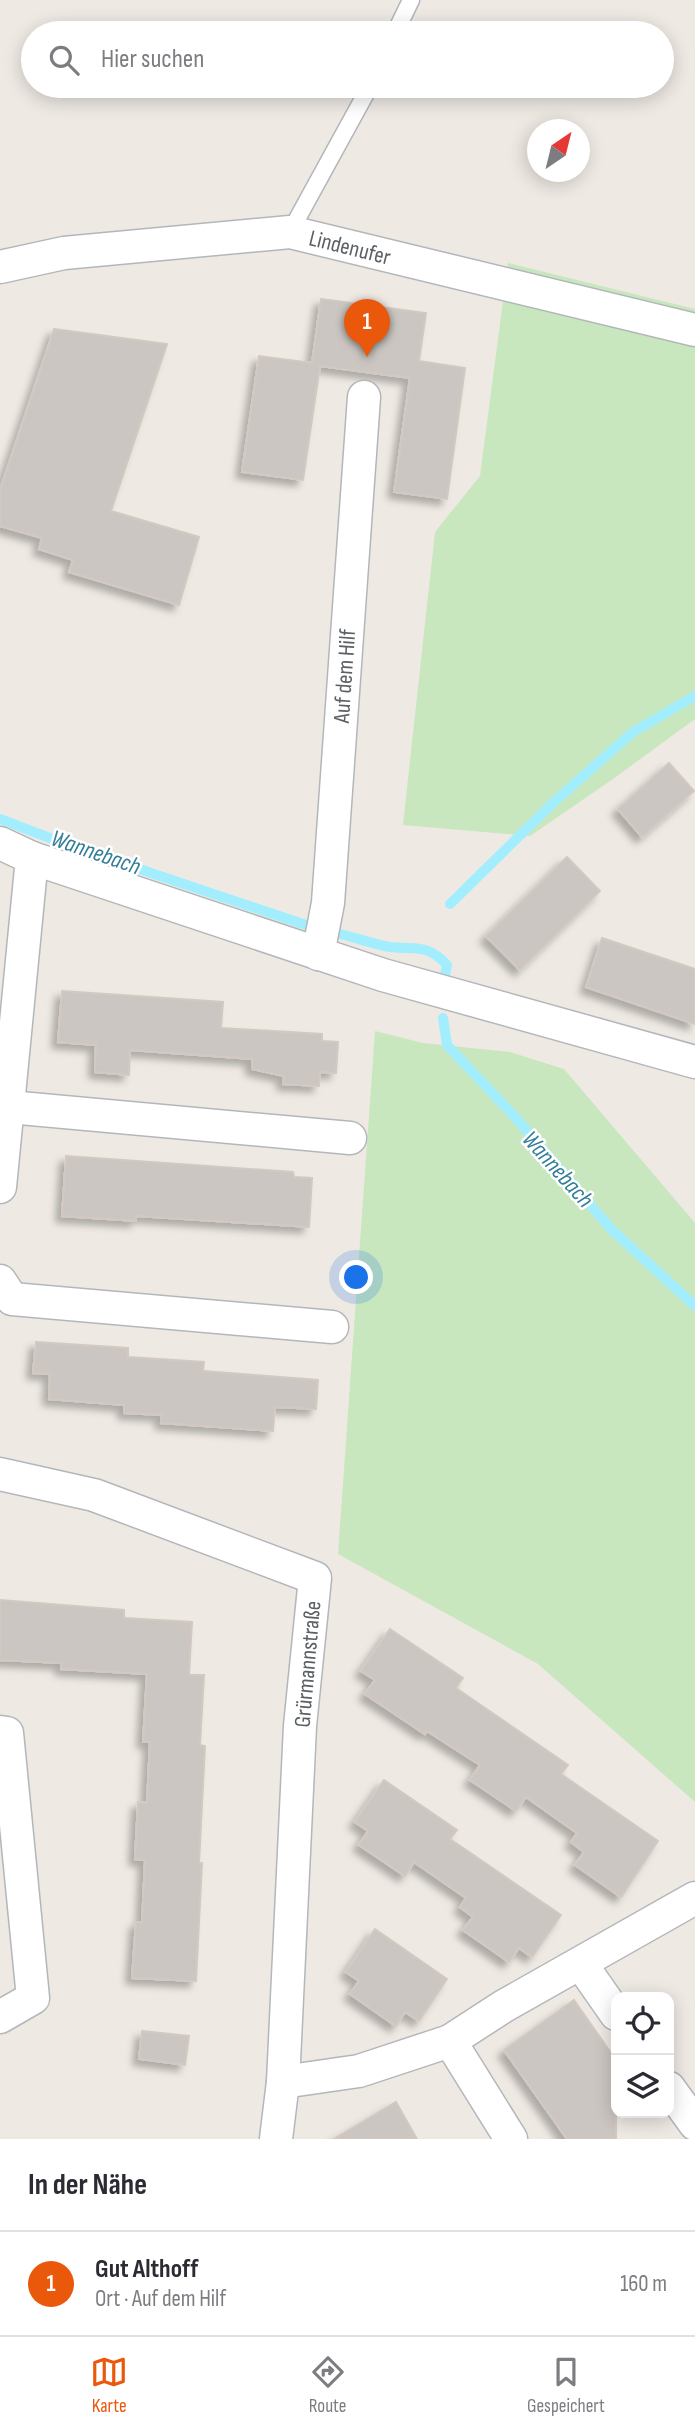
<!DOCTYPE html>
<html lang="de">
<meta charset="utf-8">
<style>
:root{--surface:#fff;--page:#f7f7f7;--text:#2b2b33;--muted:#7c7c81;--line:#e1e1e2;--accent:#ea580c}
body{margin:0;font-family:"Sofia Sans Condensed",sans-serif;background:var(--page);color:var(--text)}
.controls{position:absolute;right:21px;bottom:21px;display:grid;overflow:hidden;border-radius:14px;box-shadow:0 4px 18px #0003}
.controls button{width:63px;height:63px;display:grid;place-items:center;padding:0;border:0;border-bottom:2px solid var(--line);background:var(--surface);color:var(--text);font:35px sans-serif}
.compass{position:absolute;left:527px;top:119px;width:63px;height:63px;border-radius:50%;background:var(--surface);box-shadow:0 4px 18px #0003;rotate:35deg}
.you{position:absolute;left:357px;top:1278px;width:24px;height:24px;margin:-18px;border:5px solid #fff;border-radius:50%;background:#1a73e8;box-shadow:0 0 0 10px #1a73e833}
.badge{display:grid;place-items:center;width:46px;height:46px;border-radius:50%;background:var(--accent);color:#fff;font-size:23px;font-weight:700}
.pin{position:absolute;translate:-50% -58px;filter:drop-shadow(0 2px 4px #0008)}
.pin::after{content:'';position:absolute;top:37px;width:24px;height:21px;background:inherit;clip-path:polygon(0 0,100% 0,50% 100%)}
.list{margin:0;padding:0;list-style:none}
h2{display:flex;justify-content:space-between;align-items:center;height:91px;margin:0;padding:0 28px;font-size:30px}
h2 small{font-size:23px;font-weight:400;color:var(--muted)}
.list li{display:grid;grid-template-columns:46px 1fr auto;gap:21px;align-items:center;box-sizing:border-box;height:105px;padding:0 28px;border-top:2px solid var(--line)}
.list b{display:block;font-size:26px;white-space:nowrap}
.list p{margin:0;font-size:23px;white-space:nowrap;color:var(--muted)}
.list em{font-size:23px;font-style:normal;color:var(--muted)}
.icon{flex:none;width:38px;height:38px;fill:none;stroke:currentColor;stroke-width:2;stroke-linecap:round;stroke-linejoin:round}
.map{position:relative;flex:none;width:695px;height:2139px;overflow:hidden}
.search{position:absolute;background:var(--surface);box-shadow:0 4px 18px #0003;left:21px;right:21px;top:21px;height:77px;display:flex;align-items:center;gap:18px;box-sizing:border-box;padding:0 24px;border-radius:38px;color:var(--muted);font-size:26px}
.sheet{height:196px;background:var(--surface)}
nav{display:flex;justify-content:space-around;align-items:center;box-sizing:border-box;height:98px;border-top:2px solid var(--line);background:var(--surface);font-size:19px;color:var(--muted)}
nav a{display:grid;justify-items:center;gap:4px}
nav .on{color:var(--accent)}
.map>svg:first-child{display:block}
.green{fill:#c8e7be}
.lines{fill:none;stroke-linecap:round;stroke-linejoin:round}
.stream{stroke:#a2eeff;stroke-width:10}
.building{fill:#cbc6c2;stroke:#d3c9c1;stroke-width:2;filter:url(#shadow)}
.lane-casing{stroke:#b3b7ba;stroke-width:19}
.street-casing{stroke:#b3b7ba;stroke-width:35}
.lane{stroke:#fff;stroke-width:16}
.street{stroke:#fff;stroke-width:32}
.labels{text-anchor:middle;stroke-width:5;stroke-linejoin:round;paint-order:stroke}
.street-label{font-size:23px;fill:#5b6164;stroke:#fff}
.water-label{font-size:24px;font-style:italic;fill:#347e99;stroke:#fff}
</style>
<div class="map">
<svg width="695" height="2139" viewBox="0 0 695 2139">
<defs>
<filter id="shadow"><feDropShadow dx="-6" dy="6" stdDeviation="3.5" flood-color="#0004"/></filter>
</defs>
<rect width="100%" height="100%" fill="#eee9e3"/>
<g class="green">
<path d="M508,263L695,309V719L613,779L530,836L403,825L435,532L480,476Z"/>
<path d="M375,1031L423,1043L510,1052L564,1069L695,1223V1802L538,1664L338,1554Z"/>
</g>
<g class="lines">
<g class="stream">
<path d="M0,819L68,845L312,927"/>
<path d="M450,904L554,802L633,732L695,696"/>
<path d="M340,934C357,938 373,944 390,947C415,950 427,943 447,965L445,975"/>
<path d="M443,1018L447,1045L515,1117L611,1229L695,1306"/>
</g>
</g>
<g class="building">
<path d="M321,299L426,313L419,361L465,368L447,499L394,492L410,378L320,366L303,480L242,472L259,356L312,363Z"/>
<path d="M54,329L167,344L111,511L199,537L179,605L69,572L73,560L39,549L42,538L0,526V490Z"/>
<path d="M669,763L694,791L642,837L618,809Z"/>
<path d="M567,857L600,891L520,970L486,936Z"/>
<path d="M602,938L695,969V1024L586,987Z"/>
<path d="M62,991L223,1002L221,1028L322,1034V1041L338,1042L336,1073L320,1072L319,1086L283,1084L284,1076L252,1069V1059L130,1050L129,1075L95,1072L96,1045L58,1042Z"/>
<path d="M66,1156L293,1172L294,1177L312,1178L309,1227L136,1216V1221L62,1216Z"/>
<path d="M36,1342L128,1348V1357L204,1362L203,1371L318,1380L316,1409L275,1407L273,1431L161,1423L162,1415L124,1413V1405L49,1399L50,1374L33,1373Z"/>
<path d="M0,1600L124,1610V1618L192,1622L189,1675H204L200,1745L205,1746L199,1863H202L196,1981L132,1978L136,1922L142,1923L145,1860L135,1859L138,1802L147,1803L150,1742H143L147,1674L61,1669L62,1663L0,1660Z"/>
<path d="M390,1629L463,1678L456,1688L568,1765L561,1774L658,1841L621,1897L575,1865L584,1852L571,1842L577,1833L526,1797L516,1811L470,1780L480,1765L427,1731L425,1734L365,1694L375,1680L361,1671Z"/>
<path d="M384,1780L457,1830L450,1839L561,1915L532,1957L519,1948L509,1962L463,1930L473,1917L460,1907L466,1898L414,1862L405,1876L359,1845L368,1831L355,1822Z"/>
<path d="M375,1929L447,1979L419,2021L405,2012L396,2026L350,1994L359,1981L346,1972Z"/>
<path d="M574,2000L616,2060V2139H567L504,2050Z"/>
<path d="M142,2031L189,2036L185,2065L139,2059Z"/>
<path d="M396,2102L417,2139H334Z"/>
</g>
<g class="lines">
<g class="lane-casing">
<g id="lane">
<path d="M395,33L411,0"/>
<path d="M290,232L370,86"/>
</g>
</g>
<g class="street-casing">
<g id="street">
<path d="M0,267L64,253L290,232L695,330"/>
<path d="M0,843L32,858L383,975L695,1062"/>
<path d="M318,954L328,903L364,397"/>
<path d="M9,1107L350,1138"/>
<path d="M0,1187L32,858"/>
<path d="M0,1281L12,1299L332,1327"/>
<path d="M0,1474L94,1495L315,1578L300,1726L283,2082L276,2139"/>
<path d="M0,1732L7,1733L33,1998L0,2017"/>
<path d="M581,1964L616,2014"/>
<path d="M450,2041L511,2139"/>
<path d="M283,2082L359,2071L450,2041L504,2006L695,1898"/>
<path d="M669,2088L695,2124"/>
</g>
</g>
<use href="#lane" class="lane"/>
<use href="#street" class="street"/>
</g>
<g class="labels">
<g class="street-label">
<text transform="translate(350 247) rotate(14)" y="8">Lindenufer</text>
<text transform="translate(344 676) rotate(-86)" y="8">Auf dem Hilf</text>
<text transform="translate(307 1664) rotate(-85)" y="8">Grürmannstraße</text>
</g>
<g class="water-label">
<text transform="translate(96 852) rotate(19)" y="8">Wannebach</text>
<text transform="translate(558 1169) rotate(48)" y="8">Wannebach</text>
</g>
</g>
</svg>
<div class="controls">
<button><svg class="icon" aria-label="locate" viewBox="0 0 24 24"><circle cx="12" cy="12" r="6"/><path d="M12 2v4M12 18v4M2 12h4M18 12h4"/></svg></button>
<button><svg class="icon" aria-label="layers" viewBox="0 0 24 24"><path d="M12 4l9 5-9 5-9-5zM3 14l9 5 9-5"/></svg></button>
</div>
<svg class="compass" viewBox="-18 -18 36 36"><path d="M0-13l5 13h-10z" fill="#e53935"/><path d="M0 13l5-13h-10z" fill="#7c7c81"/></svg>
<div class="you"></div>
<div class="pin badge" style="left:367px;top:357px">1</div>
<div class="search"><svg class="icon" aria-label="search" viewBox="0 0 24 24"><circle cx="10" cy="10" r="6"/><path d="M15 15l6 6"/></svg>Hier suchen</div>
</div>
<section class="sheet">
<h2>In der Nähe<small></small></h2>
<ul class="list">
<li><span class="badge">1</span><div><b>Gut Althoff</b><p>Ort · Auf dem Hilf</p></div><em>160 m</em></li>
</ul>
</section>
<nav>
<a class="on"><svg class="icon" aria-label="map" viewBox="0 0 24 24"><path d="M3 6l6-2 6 2 6-2v14l-6 2-6-2-6 2zM9 4v14M15 6v14"/></svg>Karte</a>
<a><svg class="icon" aria-label="directions" viewBox="0 0 24 24"><path d="M12 3l9 9-9 9-9-9zM9 14v-3h6M13 9l2 2-2 2"/></svg>Route</a>
<a><svg class="icon" aria-label="saved" viewBox="0 0 24 24"><path d="M7 4h10v16l-5-4-5 4z"/></svg>Gespeichert</a>
</nav>
